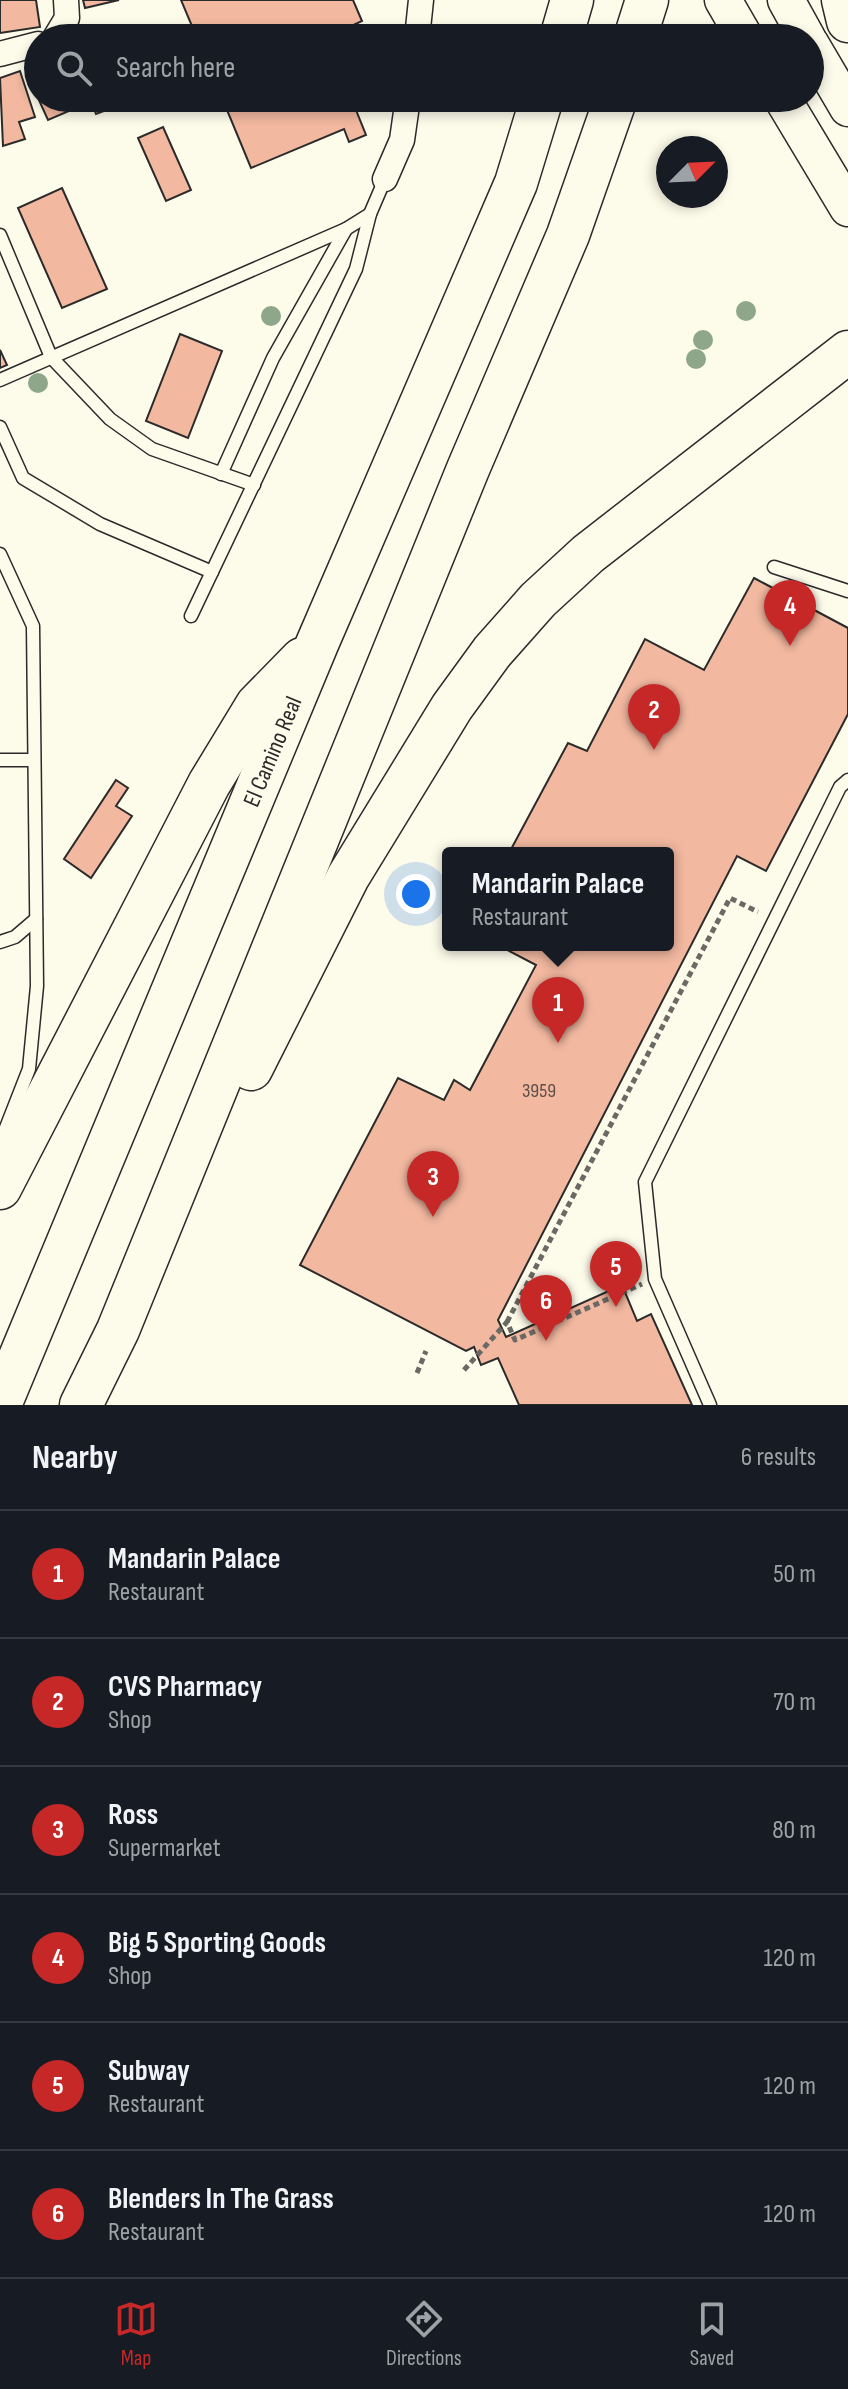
<!DOCTYPE html>
<style>
:root{--surface:#171b24;--page:#242831;--text:#f1f3f6;--muted:#9ea1a6;--line:#363941;--accent:#c62828}
body{margin:0;font-family:"Sofia Sans Condensed",sans-serif;background:var(--page);color:var(--text)}
.compass{position:absolute;left:656px;top:136px;width:72px;height:72px;border-radius:50%;background:var(--surface);box-shadow:0 4px 12px #0003;rotate:66deg}
.you{position:absolute;left:416px;top:894px;width:28px;height:28px;margin:-20px;border:6px solid #fff;border-radius:50%;background:#1a73e8;box-shadow:0 0 0 12px #1a73e833}
.badge{display:grid;place-items:center;width:52px;height:52px;border-radius:50%;background:var(--accent);color:#fff;font-size:26px;font-weight:700}
.pin{position:absolute;translate:-50% -66px;filter:drop-shadow(0 2px 4px #0008)}
.pin::after{content:'';position:absolute;top:42px;width:28px;height:24px;background:inherit;clip-path:polygon(0 0,100% 0,50% 100%)}
.popup{position:absolute;left:442px;top:847px;width:232px;height:104px;box-sizing:border-box;display:grid;place-content:center;border-radius:8px;background:var(--surface);filter:drop-shadow(0 2px 6px #0005);font-size:26px;white-space:nowrap;color:var(--muted)}
.popup b{font-size:30px;color:var(--text)}
.popup::after{content:'';position:absolute;left:50%;top:100%;margin-left:-16px;border:16px solid transparent;border-top-color:var(--surface)}
.list{margin:0;padding:0;list-style:none}
h2{display:flex;justify-content:space-between;align-items:center;height:104px;margin:0;padding:0 32px;font-size:34px}
h2 small{font-size:26px;font-weight:400;color:var(--muted)}
.list li{display:grid;grid-template-columns:52px 1fr auto;gap:24px;align-items:center;box-sizing:border-box;height:128px;padding:0 32px;border-top:2px solid var(--line)}
.list b{display:block;font-size:30px;white-space:nowrap}
.list p{margin:0;font-size:26px;white-space:nowrap;color:var(--muted)}
.list em{font-size:26px;font-style:normal;color:var(--muted)}
.icon{flex:none;width:44px;height:44px;fill:none;stroke:currentColor;stroke-width:2;stroke-linecap:round;stroke-linejoin:round}
.map{position:relative;flex:none;width:848px;height:1405px;overflow:hidden}
.search{position:absolute;background:var(--surface);box-shadow:0 4px 12px #0003;left:24px;right:24px;top:24px;height:88px;display:flex;align-items:center;gap:20px;box-sizing:border-box;padding:0 28px;border-radius:44px;color:var(--muted);font-size:30px}
.sheet{height:872px;background:var(--surface)}
nav{display:flex;justify-content:space-around;align-items:center;box-sizing:border-box;height:112px;border-top:2px solid var(--line);background:var(--surface);font-size:22px;color:var(--muted)}
nav a{display:grid;justify-items:center;gap:4px}
nav .on{color:var(--accent)}
.map>svg:first-child{display:block}
.building{fill:#f2b8a0;stroke:#2b2b2b;stroke-width:2}
.lines{fill:none;stroke-linecap:round;stroke-linejoin:round}
.service-casing{stroke:#2b2b2b;stroke-width:15}
.minor-casing{stroke:#2b2b2b;stroke-width:27}
.primary-casing{stroke:#2b2b2b;stroke-width:39}
.motorway-casing{stroke:#2b2b2b;stroke-width:45}
.path{stroke:#6a6964;stroke-width:5;stroke-dasharray:6 4;stroke-linecap:butt}
.service{stroke:#fdfbea;stroke-width:12}
.minor{stroke:#fdfbea;stroke-width:24}
.primary{stroke:#fdfbea;stroke-width:36}
.motorway{stroke:#fdfbea;stroke-width:42}
.tree{fill:#8ea78a}
.labels{text-anchor:middle;stroke-width:6;stroke-linejoin:round;paint-order:stroke}
.number-label{font-size:20px;fill:#5d4e48}
.street-label{font-size:24px;fill:#2b2b2b;stroke:#fdfbea}
</style>
<div class="map">
<svg width="848" height="1405" viewBox="0 0 848 1405">
<rect width="100%" height="100%" fill="#fdfbea"/>
<g class="building">
<path d="M0,0H36L40,27L0,33Z"/>
<path d="M83,0H119L85,8Z"/>
<path d="M181,0H353L362,21L349,27L353,38H197Z"/>
<path d="M20,71L35,117L19,122L25,139L3,146L0,78Z"/>
<path d="M38,72V97L29,76Z"/>
<path d="M38,98H80L83,105L48,120Z"/>
<path d="M90,98H117L120,105L96,114Z"/>
<path d="M222,98H369L354,105L366,135L349,142L344,129L251,168Z"/>
<path d="M163,127L191,190L166,201L138,138Z"/>
<path d="M62,188L107,289L62,308L18,208Z"/>
<path d="M180,334L222,351L188,438L146,421Z"/>
<path d="M0,350L7,365L0,368Z"/>
<path d="M754,578L848,628V714L766,871L737,856L498,1320L506,1337L622,1285L637,1321L651,1314L692,1405H519L498,1358L481,1365L474,1347L466,1351L300,1265L398,1078L444,1100L454,1080L470,1090L536,965L498,945H668V853H509L568,743L587,751L645,639L704,670Z"/>
<path d="M116,780L128,788L116,806L132,816L91,878L64,859Z"/>
</g>
<g class="lines">
<g class="service-casing">
<g id="service">
<path d="M0,235L51,357L110,419L152,449L254,485"/>
<path d="M0,380L346,229L370,214"/>
<path d="M0,427L23,478L100,524L212,572"/>
<path d="M221,474L273,358L346,229"/>
<path d="M0,554L33,626L37,986L29,1069L0,1143"/>
<path d="M774,567L848,591"/>
<path d="M191,616L356,269L370,214L385,179"/>
<path d="M0,760H34"/>
<path d="M0,942L15,937L36,919"/>
<path d="M710,1405L655,1279L645,1182L840,787L848,780"/>
</g>
</g>
<g class="minor-casing">
<g id="minor">
<path d="M55,38L67,18L66,0"/>
<path d="M417,38L421,0"/>
<path d="M0,54L38,44"/>
<path d="M385,179L402,140L408,98"/>
</g>
</g>
<g class="primary-casing">
<g id="primary">
<path d="M723,0L745,38"/>
<path d="M786,0L807,38"/>
<path d="M810,43L848,108"/>
<path d="M782,98L848,208"/>
</g>
</g>
<g class="motorway-casing">
<g id="motorway">
<path d="M843,0L848,21"/>
<path d="M561,38L572,0"/>
<path d="M635,38L647,0"/>
<path d="M251,1069L348,877L452,707L492,652L538,600L588,554L848,352"/>
<path d="M0,1188L209,784L257,705L302,659"/>
<path id="s1" d="M0,1405L317,644L516,183L542,98"/>
<path d="M81,1405L118,1330L468,469L568,235L616,98"/>
</g>
</g>
<g class="path">
<path d="M507,1322L730,898L758,912"/>
<path d="M464,1370L507,1322L515,1340L642,1284"/>
<path d="M417,1373L426,1351"/>
</g>
<use href="#service" class="service"/>
<use href="#minor" class="minor"/>
<use href="#primary" class="primary"/>
<use href="#motorway" class="motorway"/>
</g>
<g class="tree">
<circle cx="746" cy="311" r="10"/>
<circle cx="271" cy="316" r="10"/>
<circle cx="703" cy="340" r="10"/>
<circle cx="696" cy="359" r="10"/>
<circle cx="38" cy="383" r="10"/>
</g>
<g class="labels">
<g class="number-label">
<text x="539" y="1097">3959</text>
</g>
<g class="street-label">
<text dy="8" stroke="none"><textPath href="#s1" startOffset="708">El Camino Real</textPath></text>
</g>
</g>
</svg>
<svg class="compass" viewBox="-18 -18 36 36"><path d="M0-13l5 13h-10z" fill="#e53935"/><path d="M0 13l5-13h-10z" fill="#9ea1a6"/></svg>
<div class="you"></div>
<div class="pin badge" style="left:558px;top:1043px">1</div>
<div class="popup"><b>Mandarin Palace</b>Restaurant</div>
<div class="pin badge" style="left:654px;top:750px">2</div>
<div class="pin badge" style="left:433px;top:1217px">3</div>
<div class="pin badge" style="left:790px;top:646px">4</div>
<div class="pin badge" style="left:616px;top:1307px">5</div>
<div class="pin badge" style="left:546px;top:1341px">6</div>
<div class="search"><svg class="icon" aria-label="search" viewBox="0 0 24 24"><circle cx="10" cy="10" r="6"/><path d="M15 15l6 6"/></svg>Search here</div>
</div>
<section class="sheet">
<h2>Nearby<small>6 results</small></h2>
<ul class="list">
<li><span class="badge">1</span><div><b>Mandarin Palace</b><p>Restaurant</p></div><em>50 m</em></li>
<li><span class="badge">2</span><div><b>CVS Pharmacy</b><p>Shop</p></div><em>70 m</em></li>
<li><span class="badge">3</span><div><b>Ross</b><p>Supermarket</p></div><em>80 m</em></li>
<li><span class="badge">4</span><div><b>Big 5 Sporting Goods</b><p>Shop</p></div><em>120 m</em></li>
<li><span class="badge">5</span><div><b>Subway</b><p>Restaurant</p></div><em>120 m</em></li>
<li><span class="badge">6</span><div><b>Blenders In The Grass</b><p>Restaurant</p></div><em>120 m</em></li>
</ul>
</section>
<nav>
<a class="on"><svg class="icon" aria-label="map" viewBox="0 0 24 24"><path d="M3 6l6-2 6 2 6-2v14l-6 2-6-2-6 2zM9 4v14M15 6v14"/></svg>Map</a>
<a><svg class="icon" aria-label="directions" viewBox="0 0 24 24"><path d="M12 3l9 9-9 9-9-9zM9 14v-3h6M13 9l2 2-2 2"/></svg>Directions</a>
<a><svg class="icon" aria-label="saved" viewBox="0 0 24 24"><path d="M7 4h10v16l-5-4-5 4z"/></svg>Saved</a>
</nav>
